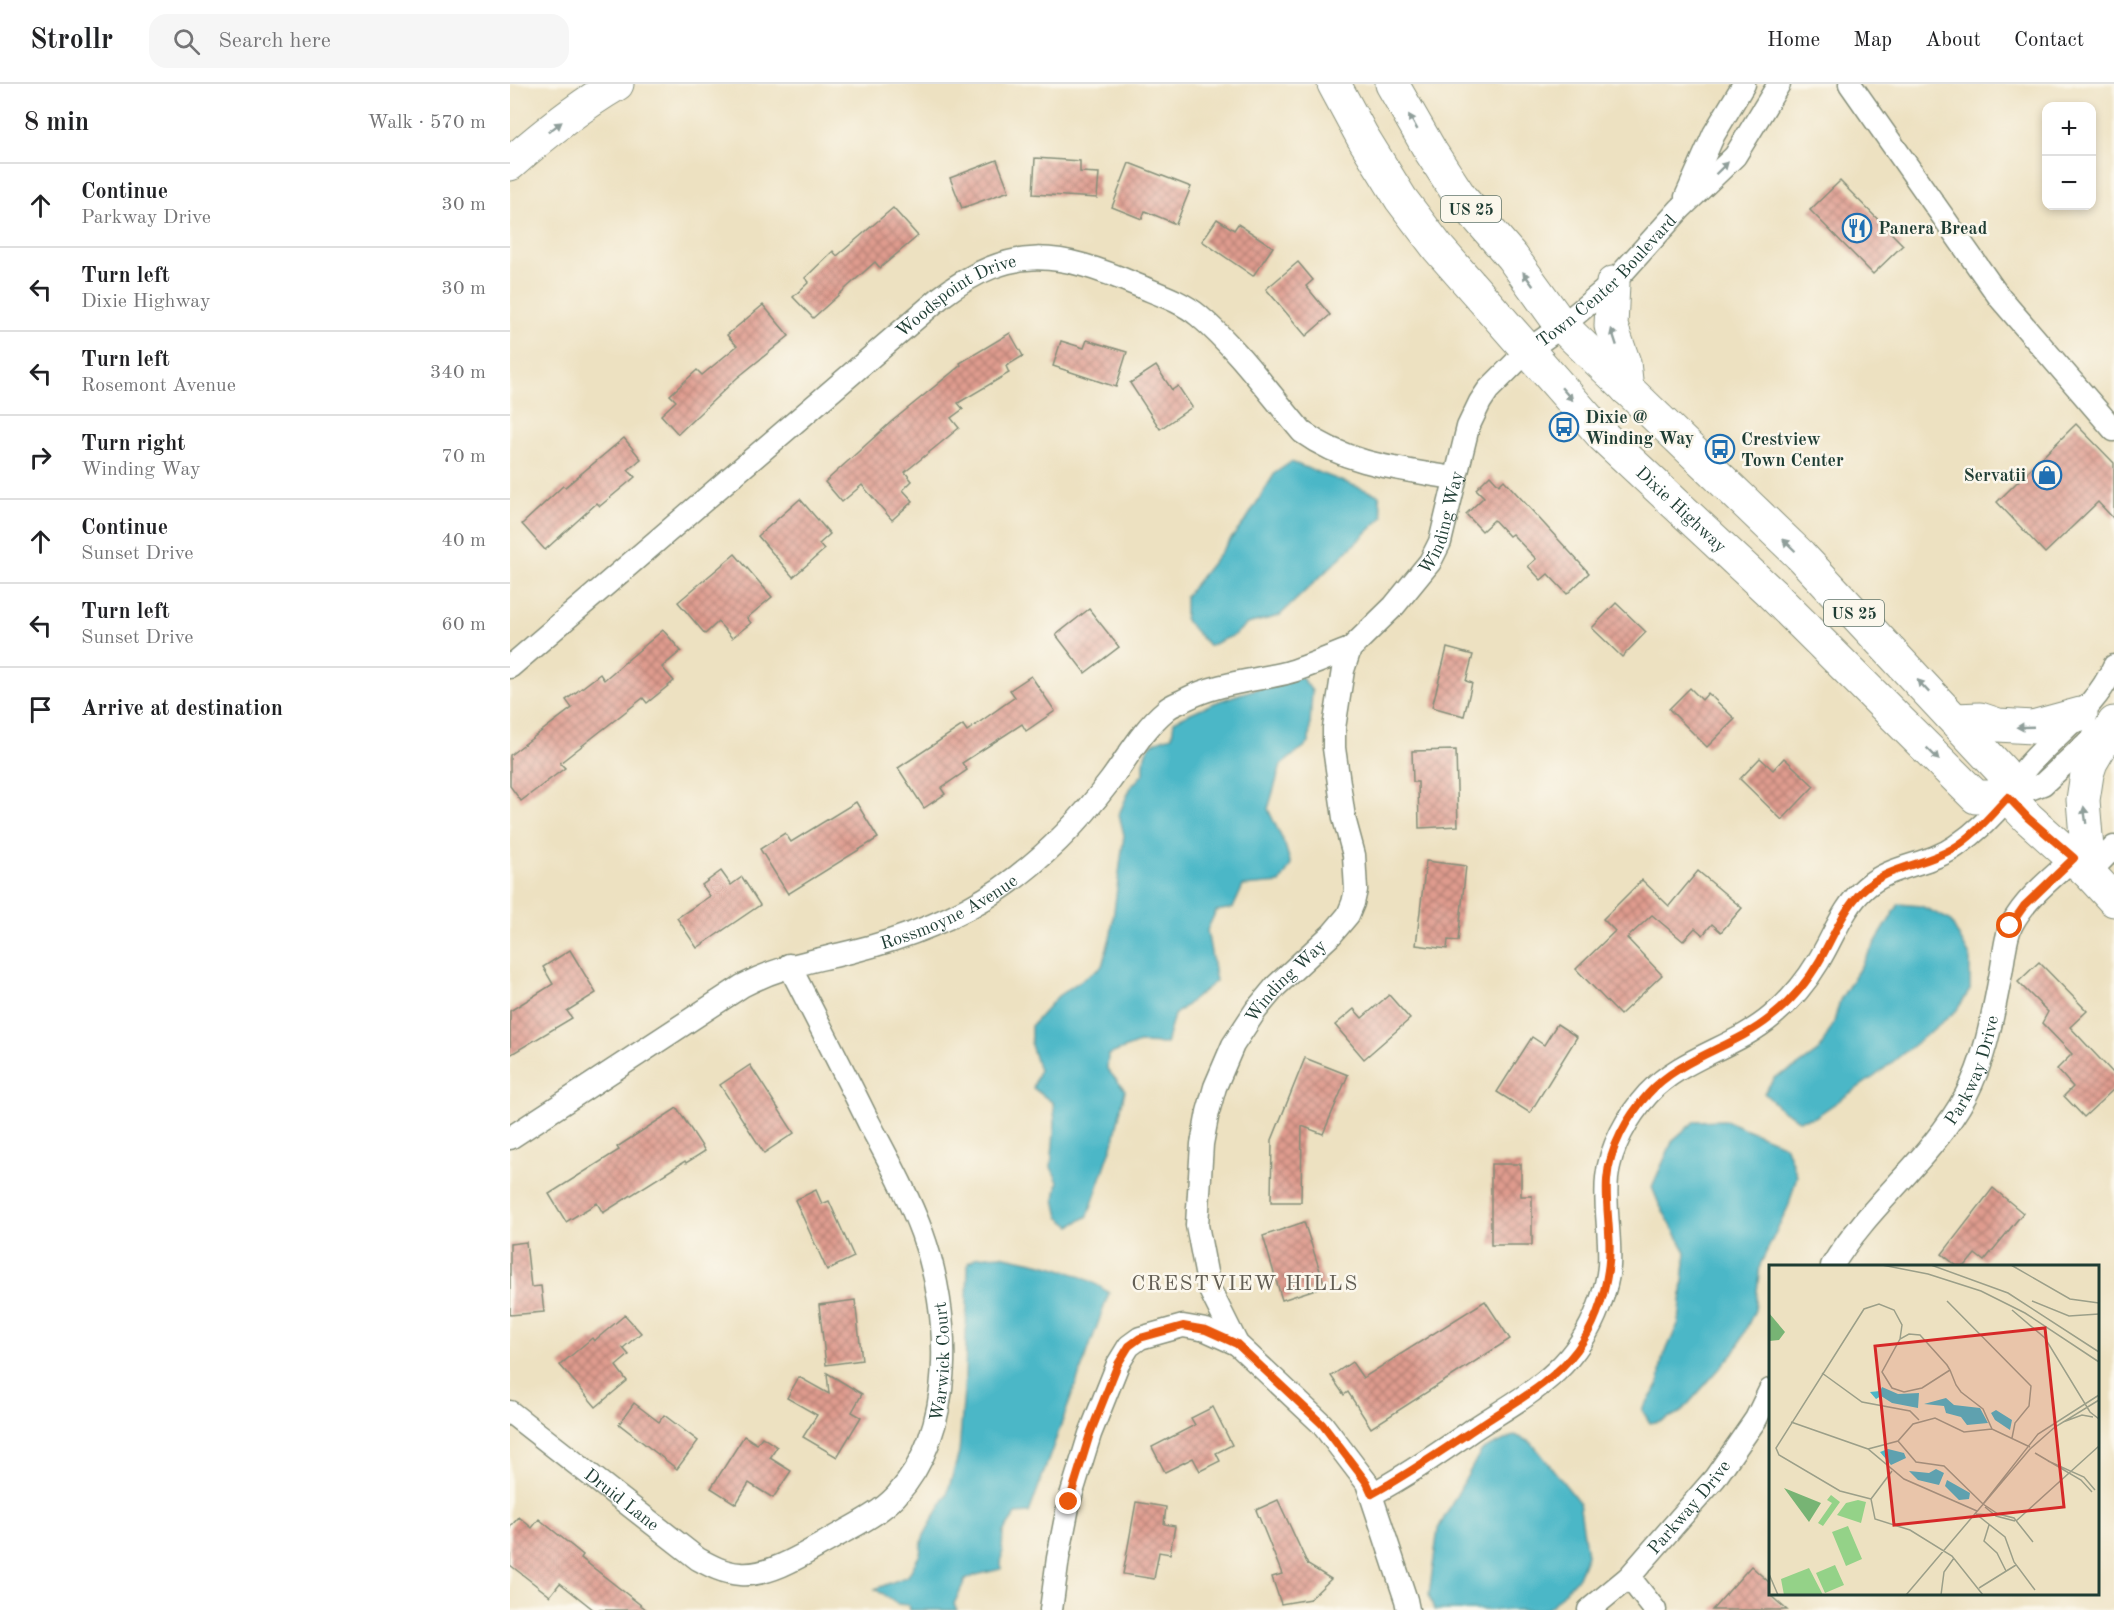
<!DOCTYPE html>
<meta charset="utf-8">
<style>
:root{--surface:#fff;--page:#f6f6f6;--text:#202124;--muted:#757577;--line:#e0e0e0}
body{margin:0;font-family:"Old Standard TT",serif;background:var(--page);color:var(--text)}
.controls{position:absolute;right:18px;top:18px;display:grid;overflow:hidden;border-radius:12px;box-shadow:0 3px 9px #0003}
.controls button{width:54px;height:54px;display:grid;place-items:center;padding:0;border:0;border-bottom:2px solid var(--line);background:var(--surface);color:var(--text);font:30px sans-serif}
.stop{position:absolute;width:18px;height:18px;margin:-14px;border:4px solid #ea580c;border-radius:50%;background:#fff}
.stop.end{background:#ea580c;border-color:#fff;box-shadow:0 2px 6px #0008}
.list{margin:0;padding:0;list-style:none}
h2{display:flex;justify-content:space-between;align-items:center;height:78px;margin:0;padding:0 24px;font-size:26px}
h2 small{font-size:20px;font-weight:400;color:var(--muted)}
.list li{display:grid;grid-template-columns:39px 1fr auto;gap:18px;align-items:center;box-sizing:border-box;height:84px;padding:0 24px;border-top:2px solid var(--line)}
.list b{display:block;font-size:22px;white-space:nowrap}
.list p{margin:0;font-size:20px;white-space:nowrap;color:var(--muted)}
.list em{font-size:20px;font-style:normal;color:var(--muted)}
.icon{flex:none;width:33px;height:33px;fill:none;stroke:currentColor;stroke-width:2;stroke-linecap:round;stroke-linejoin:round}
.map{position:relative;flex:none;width:1604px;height:1526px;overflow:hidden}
header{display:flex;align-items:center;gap:36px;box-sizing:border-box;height:84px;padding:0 30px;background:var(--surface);border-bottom:2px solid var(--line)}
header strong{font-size:28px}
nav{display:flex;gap:33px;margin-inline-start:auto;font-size:21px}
.search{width:420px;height:54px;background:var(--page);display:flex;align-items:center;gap:15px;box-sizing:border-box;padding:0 21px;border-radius:18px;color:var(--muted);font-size:22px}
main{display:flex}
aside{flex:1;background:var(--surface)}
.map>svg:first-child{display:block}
.water{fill:#4bb7c7;stroke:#357a7e;stroke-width:1.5}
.building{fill:url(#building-cross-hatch)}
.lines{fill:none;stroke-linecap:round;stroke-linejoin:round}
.street-casing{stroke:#868f7a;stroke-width:25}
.primary-casing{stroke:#868f7a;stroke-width:35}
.highway-casing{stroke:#868f7a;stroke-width:35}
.street{stroke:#fff;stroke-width:22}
.primary{stroke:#fff;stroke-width:33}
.highway{stroke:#fff;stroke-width:33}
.oneway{fill:#8f9e9a}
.route{stroke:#ea580c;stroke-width:8}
.labels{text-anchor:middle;stroke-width:5;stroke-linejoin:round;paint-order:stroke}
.shield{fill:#fbf7ec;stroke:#61756b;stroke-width:1.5}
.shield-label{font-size:16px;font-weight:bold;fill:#1f3d34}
.poi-label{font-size:18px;font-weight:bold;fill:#1f3d34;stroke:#fbf7ec;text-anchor:start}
.street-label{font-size:18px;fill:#1f3d34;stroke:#fbf7ec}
.quarter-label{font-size:21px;letter-spacing:1.5px;fill:#625e54;stroke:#fbf7ec}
.inset-road{fill:none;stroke:#9b9f89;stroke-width:1.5}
.view{fill:#d62828;fill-opacity:0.15;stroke:#d62828;stroke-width:3}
.inset-edge{fill:none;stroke:#1f3d34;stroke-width:3}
</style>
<header>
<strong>Strollr</strong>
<div class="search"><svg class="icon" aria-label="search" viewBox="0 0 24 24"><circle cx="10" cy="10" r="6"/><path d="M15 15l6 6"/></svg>Search here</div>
<nav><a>Home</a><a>Map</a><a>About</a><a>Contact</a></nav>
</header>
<main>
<aside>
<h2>8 min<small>Walk · 570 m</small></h2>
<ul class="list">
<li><svg class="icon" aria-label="ahead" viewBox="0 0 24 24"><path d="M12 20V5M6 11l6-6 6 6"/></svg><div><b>Continue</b><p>Parkway Drive</p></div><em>30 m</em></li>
<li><svg class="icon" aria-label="left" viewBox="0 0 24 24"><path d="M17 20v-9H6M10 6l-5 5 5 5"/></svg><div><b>Turn left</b><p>Dixie Highway</p></div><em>30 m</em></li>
<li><svg class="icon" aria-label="left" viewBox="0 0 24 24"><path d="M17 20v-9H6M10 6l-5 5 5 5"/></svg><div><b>Turn left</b><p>Rosemont Avenue</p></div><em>340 m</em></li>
<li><svg class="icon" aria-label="right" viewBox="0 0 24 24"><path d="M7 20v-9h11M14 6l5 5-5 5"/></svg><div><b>Turn right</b><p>Winding Way</p></div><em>70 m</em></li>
<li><svg class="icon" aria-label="ahead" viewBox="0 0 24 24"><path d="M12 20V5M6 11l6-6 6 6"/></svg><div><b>Continue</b><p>Sunset Drive</p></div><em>40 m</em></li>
<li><svg class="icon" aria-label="left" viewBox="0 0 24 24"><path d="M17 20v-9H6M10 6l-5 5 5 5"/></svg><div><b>Turn left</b><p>Sunset Drive</p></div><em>60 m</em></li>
<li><svg class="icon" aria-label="arrive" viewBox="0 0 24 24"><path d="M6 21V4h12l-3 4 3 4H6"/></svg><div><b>Arrive at destination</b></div></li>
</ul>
</aside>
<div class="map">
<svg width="1604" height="1526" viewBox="0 0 1604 1526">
<defs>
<pattern id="building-cross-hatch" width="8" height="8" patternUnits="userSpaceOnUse" patternTransform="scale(1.5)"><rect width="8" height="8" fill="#df9b8e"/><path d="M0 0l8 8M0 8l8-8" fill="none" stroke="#b48075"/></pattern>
</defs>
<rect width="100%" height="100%" fill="#fbf7ec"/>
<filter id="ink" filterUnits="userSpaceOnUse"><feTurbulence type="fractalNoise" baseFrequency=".0167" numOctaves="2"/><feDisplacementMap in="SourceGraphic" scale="12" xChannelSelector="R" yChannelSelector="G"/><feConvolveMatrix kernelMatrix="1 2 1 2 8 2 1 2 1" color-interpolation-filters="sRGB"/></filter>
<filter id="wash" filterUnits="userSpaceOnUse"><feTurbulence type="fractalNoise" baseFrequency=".008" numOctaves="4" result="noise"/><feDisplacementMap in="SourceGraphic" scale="24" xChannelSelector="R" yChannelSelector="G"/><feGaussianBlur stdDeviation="1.35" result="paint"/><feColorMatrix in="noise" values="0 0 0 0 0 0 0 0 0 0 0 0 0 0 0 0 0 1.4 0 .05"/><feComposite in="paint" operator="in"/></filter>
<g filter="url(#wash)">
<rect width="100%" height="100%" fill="#ede1c1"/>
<g class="water">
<path d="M781,378L869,411L873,433L769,532L737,540L724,551L699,562L675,536V513L736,436L765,389Z"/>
<path d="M791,593L802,607L799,659L771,681L758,725L775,761L781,781L770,799L733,802L723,824L706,827L697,846L706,897L664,931L656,960L629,959L598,971L597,985L615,1006L604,1056L578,1132L561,1142L549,1133L545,1115L548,1098L541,1083L545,1037L543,1019L523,1004L529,986L521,961V942L548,912L592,882L601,850L614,751L609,730L621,703L634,689C633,664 638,658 662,652L664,637C705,616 746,604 791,593Z"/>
<path d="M1389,820L1411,822L1440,836L1460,873V906L1446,927L1365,992L1305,1033L1289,1036L1272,1026L1254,1009L1265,993L1285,984L1309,967L1324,938L1330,916Z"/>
<path d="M1214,1036L1275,1061L1287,1091L1279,1121L1250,1181L1245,1226L1226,1266L1170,1329L1151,1337L1140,1339L1132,1326L1148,1302L1152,1276L1169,1238L1176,1168L1149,1120L1142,1103L1163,1056L1185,1037Z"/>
<path d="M490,1171C528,1179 568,1185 599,1209L519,1429L506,1430L493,1448L491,1485L466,1491L455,1496L444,1520L447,1526H400L398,1521L387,1520L365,1505L398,1492L410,1470L413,1453L437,1410L449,1369L455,1293L458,1179L467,1173Z"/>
<path d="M1005,1351L1022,1359L1069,1418L1077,1471L1068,1493L1041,1522L1035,1526H924L919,1511L928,1445L971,1367Z"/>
</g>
<g id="blocks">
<g class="building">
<path d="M525,74L570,77V88L589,89L587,114L523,110Z"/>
<path d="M487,76L499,107L452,124L440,94Z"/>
<path d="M619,79L681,103L666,140L635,127L632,135L602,123Z"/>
<path d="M1330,97L1393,161L1363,190L1300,126Z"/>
<path d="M383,124L408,152L370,184L365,178L303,234L283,213L299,198L295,194L323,167L327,172Z"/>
<path d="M707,135L724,146L728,140L763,163L743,192L692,157Z"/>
<path d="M788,178L803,196L796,202L820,231L796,252L756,205Z"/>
<path d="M253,221L279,252L227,294L168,350L151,331L166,317L160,311L187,286L192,291L227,262L217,251Z"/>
<path d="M500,249L513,272L496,282L499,289L448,319L453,325L441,334L449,344L395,388L402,397L393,406L403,417L382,436L352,401L332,418L315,398L381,338L451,281L450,279Z"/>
<path d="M577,256L617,268L606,303L543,282L551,257L574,264Z"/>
<path d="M646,282L662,306L668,302L682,323L650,345L620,299Z"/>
<path d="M1566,340L1604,379V435L1588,418L1535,469L1487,418Z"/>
<path d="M114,354L131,375L118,386L125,393L90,422L87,419L35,466L12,440L53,402L55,403Z"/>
<path d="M980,391L989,401L994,396L1079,489L1057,510L1038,490L1031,496L1018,482L1026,475L1002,450L999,452L984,436L972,447L956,430L974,413L966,405Z"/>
<path d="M290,415L320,450L309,460L314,466L283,493L248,452Z"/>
<path d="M225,470L262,513L237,534L241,539L222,554L208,538L195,550L168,518Z"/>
<path d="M1106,519L1136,548L1112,573L1082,544Z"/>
<path d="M579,525L609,563L575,589L546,551Z"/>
<path d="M153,546L171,567L152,583L164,597L137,619L133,614L50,679L55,684L11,717L0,702V671L62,624L56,616L90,590L94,596Z"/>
<path d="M937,564L963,571L956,597L962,599L954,632L922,623Z"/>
<path d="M521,592L545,627L516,647L512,640L452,679L457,686L431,704L435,710L414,724L388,684L453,641L457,647L505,613L500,606Z"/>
<path d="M1180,604L1192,616L1198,609L1225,635L1197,663L1159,625Z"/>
<path d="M946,666L948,742L909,744L908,698H903L902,667Z"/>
<path d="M1250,674L1263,686L1274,674L1304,702L1272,736L1230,695Z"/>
<path d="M346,718L368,754L278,810L250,765L275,749L281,758Z"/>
<path d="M916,777L956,782L948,857L938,856L937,865L906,861Z"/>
<path d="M211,787L221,801L232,793L250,821L187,864L167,834L200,812L192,801Z"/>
<path d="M1188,787L1232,824L1211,848L1202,840L1193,851L1185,844L1173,857L1142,831L1117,854L1152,891L1110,931L1066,885L1105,847L1093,835L1132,796L1159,822Z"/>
<path d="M60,866L86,909L57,927L62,934L0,971V927L43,900L33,883Z"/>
<path d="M1529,878L1577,927L1560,943L1604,990V1005L1574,1033L1554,1012L1563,1003L1547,985L1562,970L1532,939L1538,928L1508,898Z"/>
<path d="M879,911L900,935L854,975L825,941L844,925L852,934Z"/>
<path d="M1047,940L1067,953L1020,1029L987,1008L1022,953L1034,961Z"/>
<path d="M795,974L838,991L813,1050L792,1042L791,1118H761L762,1056Z"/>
<path d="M240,981L284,1049L254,1069L210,1001Z"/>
<path d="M167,1024L195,1067L176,1079L175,1077L93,1129L87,1119L56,1138L39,1110L109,1066L107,1063Z"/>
<path d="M981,1080H1011V1112H1022V1161H981Z"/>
<path d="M1483,1104L1513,1129L1474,1177L1465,1170L1455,1182H1447L1432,1170Z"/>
<path d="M306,1106L312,1120L319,1117L344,1173L317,1186L285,1116Z"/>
<path d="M794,1138L815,1202L772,1216L753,1152Z"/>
<path d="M16,1158L21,1203L31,1202L34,1228L0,1231V1160Z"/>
<path d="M345,1216L352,1276L316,1281L309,1221Z"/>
<path d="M975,1217L1000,1255L861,1344L838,1308L834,1311L821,1292L842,1278L853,1294Z"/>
<path d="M115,1231L131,1249L113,1264L119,1271L106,1282L117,1297L86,1323L50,1281L82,1254L84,1257Z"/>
<path d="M317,1289L352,1310L342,1328L351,1333L327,1373L293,1353L307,1331L277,1314L289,1293L319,1310Z"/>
<path d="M124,1319L149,1338L154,1331L188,1357L167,1385L109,1340Z"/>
<path d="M703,1323L722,1361L706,1369L710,1377L690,1387L683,1374L655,1388L642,1363L685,1341L681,1334Z"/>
<path d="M234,1352L247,1360L252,1353L267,1363L260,1374L281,1387L263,1414L239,1399L226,1420L201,1404Z"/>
<path d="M768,1416L798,1481L821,1495L800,1515L771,1520L762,1493L772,1490L746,1426Z"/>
<path d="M626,1418L656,1423L654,1440L665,1442L660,1470L649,1468L644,1495L613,1490Z"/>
<path d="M9,1433L22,1444L29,1435L73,1471L71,1474L137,1526H84L50,1499L40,1512L0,1481V1443Z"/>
<path d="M1241,1482L1260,1499V1511L1277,1526H1202Z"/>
</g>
</g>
</g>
<g filter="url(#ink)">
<use href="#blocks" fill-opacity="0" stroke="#868f7a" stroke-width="1.5"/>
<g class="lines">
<g class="street-casing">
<g id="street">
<path d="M1340,0L1490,214L1604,346"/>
<path d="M1176,113L1204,50L1234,0"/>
<path id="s1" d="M0,583L431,213C502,159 550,168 627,201C648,210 671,217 689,232C728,265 759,309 792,348C838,381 890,385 944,394"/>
<path d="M1498,713L1533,700L1590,647"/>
<path d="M1579,789L1604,763"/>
<path id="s2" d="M0,1054L232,902C270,882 299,878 340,868C393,855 444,836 490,805C532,776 569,738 600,697C618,673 632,646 656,626C661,621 669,619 676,615C708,599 742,597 776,589C798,583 819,573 840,565"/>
<path id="s3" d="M1322,1182C1360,1119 1421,1076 1456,1011C1476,974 1483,929 1491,889C1494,874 1495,853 1502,840C1516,814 1542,794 1564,774"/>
<path id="s4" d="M0,1328L188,1475C201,1482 214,1489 230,1490C262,1493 302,1465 330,1450C349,1439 370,1429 386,1412C447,1345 441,1229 412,1149C398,1111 378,1075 359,1039C333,986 306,934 279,881"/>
<path d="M862,1410C896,1392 929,1369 961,1347C1017,1310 1064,1289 1089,1222C1094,1209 1098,1196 1099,1182C1101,1153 1094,1123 1097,1094C1100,1063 1118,1032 1138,1010C1172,973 1225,964 1262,932C1280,917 1296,898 1308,878C1323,854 1333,823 1355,804C1382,780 1418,782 1446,762C1465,749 1483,732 1497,714C1504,704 1509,693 1516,684C1545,649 1586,625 1604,582"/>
<path d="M1119,1493L1145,1526"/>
<path d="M541,1526L548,1474L559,1418L580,1350L608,1280L619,1262L630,1254L673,1242L696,1246L727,1260"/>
<path id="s5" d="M898,1526L896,1516L857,1399L812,1340L727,1260L699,1204L687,1141L692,1060L698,1028L705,1003L723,961L746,926L766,902L822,850L838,831L843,819L846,806L844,771L834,734L824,664V644L833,586L840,565L884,522L920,478L930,458L958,343L970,318L978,306L1018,266L1052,242L1103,199L1170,125L1225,72L1269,0"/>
<path id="s6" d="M1079,1526L1119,1493L1205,1394L1246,1335L1260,1306"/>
</g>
</g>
<g class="primary-casing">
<g id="primary">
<path id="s7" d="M824,0L852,52L891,115L928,164L1094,353L1261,509L1466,713H1498"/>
<path d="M882,0L921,68L951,114L1002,173L1052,242L1290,471L1493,688L1498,713L1518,734L1579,789L1604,816"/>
<path d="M1103,199L1101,242L1114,279L1117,305"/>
<path d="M1445,636L1470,635L1488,641L1523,643L1571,630"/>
<path d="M1579,789L1573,716L1577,690L1581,678L1604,639"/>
</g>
</g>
<g class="highway-casing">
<path id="highway" d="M0,80C33,51 68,23 107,0"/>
</g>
<use href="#street" class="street"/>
<use href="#primary" class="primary"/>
<use href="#highway" class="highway"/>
</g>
<defs><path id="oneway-solid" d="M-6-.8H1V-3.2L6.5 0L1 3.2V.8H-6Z" transform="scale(1.5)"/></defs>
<g class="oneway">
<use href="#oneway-solid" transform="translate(903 38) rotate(-120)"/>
<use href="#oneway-solid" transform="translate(45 43) rotate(-37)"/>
<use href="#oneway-solid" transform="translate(1212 84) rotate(-44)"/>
<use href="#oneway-solid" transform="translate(1018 195) rotate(-126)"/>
<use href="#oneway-solid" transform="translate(1104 253) rotate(-108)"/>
<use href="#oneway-solid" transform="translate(1057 310) rotate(49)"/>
<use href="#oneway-solid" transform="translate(1279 461) rotate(-136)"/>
<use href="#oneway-solid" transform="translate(1413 602) rotate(-133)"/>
<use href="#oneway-solid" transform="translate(1515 643) rotate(178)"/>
<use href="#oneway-solid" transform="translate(1423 670) rotate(45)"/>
<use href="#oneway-solid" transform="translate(1575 731) rotate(-98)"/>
</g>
</g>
<g class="lines" filter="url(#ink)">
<path class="route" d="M559,1418L580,1350L608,1280L619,1262L630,1254L673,1242L696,1246L727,1260L812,1340L857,1399L862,1410C900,1389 936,1364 972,1340C1005,1318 1043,1298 1067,1266C1084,1243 1094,1214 1098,1186C1103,1156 1095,1126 1097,1096C1099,1065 1117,1033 1138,1010C1171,973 1223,964 1261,933C1280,918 1298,897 1310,876C1323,853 1333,826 1352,807C1377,782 1413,782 1442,765C1464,752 1481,731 1498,713L1518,734L1564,774L1514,822L1500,842"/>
</g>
<defs>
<g id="restaurant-ring" transform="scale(1.5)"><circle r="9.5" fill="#fbf7ec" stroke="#1f6fb2" stroke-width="1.5"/><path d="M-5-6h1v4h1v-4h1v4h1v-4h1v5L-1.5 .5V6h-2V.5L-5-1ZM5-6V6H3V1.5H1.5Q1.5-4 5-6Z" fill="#1f6fb2"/></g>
<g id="bus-ring" transform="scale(1.5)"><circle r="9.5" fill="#fbf7ec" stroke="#1f6fb2" stroke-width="1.5"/><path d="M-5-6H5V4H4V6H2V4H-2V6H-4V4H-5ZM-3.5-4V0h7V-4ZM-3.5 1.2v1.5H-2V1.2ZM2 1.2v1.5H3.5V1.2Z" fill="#1f6fb2"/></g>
<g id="shop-ring" transform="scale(1.5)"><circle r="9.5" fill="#fbf7ec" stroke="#1f6fb2" stroke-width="1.5"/><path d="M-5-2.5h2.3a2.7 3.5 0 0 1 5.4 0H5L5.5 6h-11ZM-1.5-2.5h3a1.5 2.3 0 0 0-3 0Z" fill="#1f6fb2"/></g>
</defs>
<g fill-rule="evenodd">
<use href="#restaurant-ring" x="1347" y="144"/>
<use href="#bus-ring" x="1054" y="343"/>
<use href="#bus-ring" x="1210" y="365"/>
<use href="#shop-ring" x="1537" y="391"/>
</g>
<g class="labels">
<g class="shield">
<rect x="931" y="112" width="60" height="26" rx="4.5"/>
<rect x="1314" y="516" width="60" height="26" rx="4.5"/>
</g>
<g class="shield-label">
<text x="961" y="131">US 25</text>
<text x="1344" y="535">US 25</text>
</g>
<g class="poi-label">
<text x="1368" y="150">Panera Bread</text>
<text x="1075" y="339">Dixie @<tspan x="1075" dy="21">Winding Way</tspan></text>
<text x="1231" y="361">Crestview<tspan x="1231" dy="21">Town Center</tspan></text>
<text x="1516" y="397" text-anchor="end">Servatii</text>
</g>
<g class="street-label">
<text dy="6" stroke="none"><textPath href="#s5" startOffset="1545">Town Center Boulevard</textPath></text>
<text dy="6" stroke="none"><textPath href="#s1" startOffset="582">Woodspoint Drive</textPath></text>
<text dy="6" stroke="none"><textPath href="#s7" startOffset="552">Dixie Highway</textPath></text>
<text dy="6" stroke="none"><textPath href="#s5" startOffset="1242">Winding Way</textPath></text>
<text dy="6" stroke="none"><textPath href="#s2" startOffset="498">Rossmoyne Avenue</textPath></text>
<text dy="6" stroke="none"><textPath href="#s5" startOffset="720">Winding Way</textPath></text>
<text dy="6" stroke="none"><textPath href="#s3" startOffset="243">Parkway Drive</textPath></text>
<text dy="6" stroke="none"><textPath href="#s4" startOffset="606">Warwick Court</textPath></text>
<text dy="6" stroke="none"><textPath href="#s4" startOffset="142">Druid Lane</textPath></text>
<text dy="6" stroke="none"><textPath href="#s6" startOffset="144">Parkway Drive</textPath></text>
</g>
<g class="quarter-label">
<text x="735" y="1206">CRESTVIEW HILLS</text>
</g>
</g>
<g transform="translate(1259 1181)">
<rect width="330" height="330" fill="#ede1c1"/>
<path d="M0,48L16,67L10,75L0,76ZM15,223L52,238L40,257Z" fill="#77b474"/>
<path d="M62,230L71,237L54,261L49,258L63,238L58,235ZM89,235L97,237L92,258L68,250L77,238ZM79,261L93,294L77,301L63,267ZM66,300L75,320L56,328L47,308ZM40,303L54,330H15L12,314Z" fill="#94d288"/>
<path d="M113,122L129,129L150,128L149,143L123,138L112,131L107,134L101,127L111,126ZM177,133L185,140L211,143L219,158L198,160L192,152L177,148L175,141L155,139ZM227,145L243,155L241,165L226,155L222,148ZM119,184L135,188L137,193L122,200L111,187ZM167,204L175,208L170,220L149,215L140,206L160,208ZM178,215L201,228L200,234L190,235L176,221Z" fill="#4bb7c7"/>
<path class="inset-road" d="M113,0L159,9L212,26L256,48L330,97M162,0L239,28L330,87M242,0L301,34L330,38M178,36L262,121L260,141L246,158L243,173M263,36L300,51L330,49M243,45L276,73L321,147L330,154M181,105L153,123L135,127L123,123L113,107L131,74L140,69L151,70L178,100L181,105L187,120L192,127L214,144L223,164M53,108L93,137L141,146L150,155M22,157L99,184L135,214L208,246M294,157L313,150L324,152M129,176L147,197L175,201L214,239L229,249L245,253L264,277M99,184L129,176L144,159L166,153L195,167L223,164L261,182M266,188L312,215L323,227M279,196L315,212L326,225M123,206L102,234L106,254L141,265L183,291L214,330M102,234L71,226L10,190L7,183L95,44L110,39L125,45L133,60L131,74M214,239L269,169L330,130M216,242L227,251L246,256M207,249L236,272L245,297L266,325M207,249L225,250M247,256L330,181M220,260L215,276L228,288L237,306M0,309L9,330M210,323L247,300M137,330L261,184L286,162L330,135M172,330L175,307L185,293"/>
<path class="view" d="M276,63L295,242L125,260L106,81Z"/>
<rect width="330" height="330" class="inset-edge"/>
</g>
</svg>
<div class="controls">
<button>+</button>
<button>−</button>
</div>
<div class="stop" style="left:1500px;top:842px"></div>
<div class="stop end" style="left:559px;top:1418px"></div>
</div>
</main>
